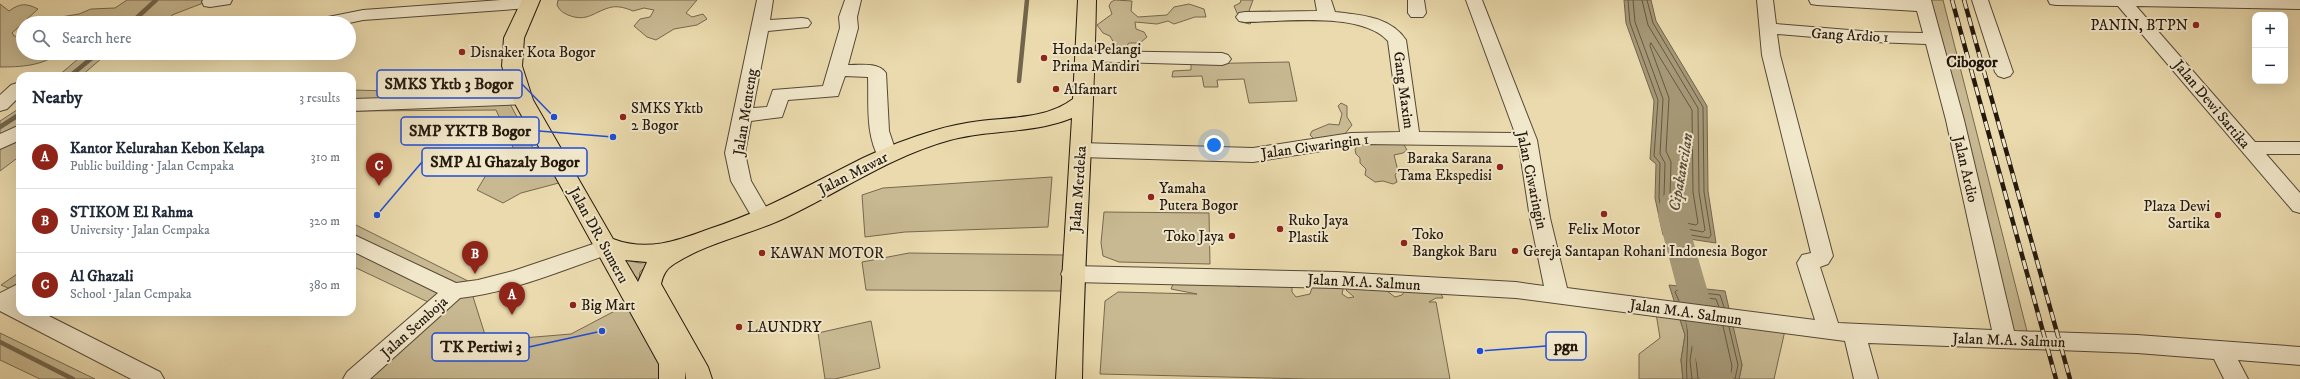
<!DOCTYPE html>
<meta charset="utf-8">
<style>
:root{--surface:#fff;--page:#f6f6f7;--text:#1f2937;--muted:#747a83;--line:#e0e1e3;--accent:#8f2418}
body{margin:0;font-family:"IM FELL DW Pica",serif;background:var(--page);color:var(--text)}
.controls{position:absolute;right:12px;top:12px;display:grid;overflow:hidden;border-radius:8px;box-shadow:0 4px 16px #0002}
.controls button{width:36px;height:36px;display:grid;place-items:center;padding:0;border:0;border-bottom:1px solid var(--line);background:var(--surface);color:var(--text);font:20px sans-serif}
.you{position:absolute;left:1214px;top:145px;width:14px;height:14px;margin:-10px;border:3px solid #fff;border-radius:50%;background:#1a73e8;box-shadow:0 0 0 6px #1a73e833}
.badge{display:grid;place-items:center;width:26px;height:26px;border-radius:50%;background:var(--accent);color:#fff;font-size:13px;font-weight:700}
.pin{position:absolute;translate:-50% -33px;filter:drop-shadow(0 1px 2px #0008)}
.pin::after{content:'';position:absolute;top:21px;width:14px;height:12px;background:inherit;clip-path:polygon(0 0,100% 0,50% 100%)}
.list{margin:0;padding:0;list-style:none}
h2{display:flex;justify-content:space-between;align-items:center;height:52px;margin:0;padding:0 16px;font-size:17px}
h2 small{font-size:13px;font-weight:400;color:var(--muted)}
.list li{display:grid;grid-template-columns:26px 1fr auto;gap:12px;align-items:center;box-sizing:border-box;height:64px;padding:0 16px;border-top:1px solid var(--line)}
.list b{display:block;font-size:15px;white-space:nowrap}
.list p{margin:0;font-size:13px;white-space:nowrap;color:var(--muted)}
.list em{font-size:13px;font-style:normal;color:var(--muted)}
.icon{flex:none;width:22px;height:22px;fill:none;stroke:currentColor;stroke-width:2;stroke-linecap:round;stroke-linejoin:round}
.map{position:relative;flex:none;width:2300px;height:379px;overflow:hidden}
.search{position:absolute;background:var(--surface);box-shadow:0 4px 16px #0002;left:16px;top:16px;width:340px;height:44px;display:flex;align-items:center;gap:10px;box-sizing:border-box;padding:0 14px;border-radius:22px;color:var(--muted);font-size:15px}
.panel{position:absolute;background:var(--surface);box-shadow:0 4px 16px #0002;left:16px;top:72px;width:340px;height:244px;border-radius:12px}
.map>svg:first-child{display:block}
.green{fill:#c8b992;stroke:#766850}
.water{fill:#a69877;stroke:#72654d}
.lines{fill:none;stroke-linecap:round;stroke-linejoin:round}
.shore{stroke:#645842;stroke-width:1}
.stream{stroke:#72654d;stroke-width:4.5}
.river{fill:#a69877;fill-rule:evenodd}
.minor-casing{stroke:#554836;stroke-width:2}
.major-casing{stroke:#23180e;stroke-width:2}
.minor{fill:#f1e7ca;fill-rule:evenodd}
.major{fill:#eadaad;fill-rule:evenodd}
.rail-casing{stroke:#23180e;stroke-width:4.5}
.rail{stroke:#f1e7ca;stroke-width:3;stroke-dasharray:9;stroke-linecap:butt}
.poi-dot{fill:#8f2418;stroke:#f1e7ca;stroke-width:1.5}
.labels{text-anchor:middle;stroke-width:4;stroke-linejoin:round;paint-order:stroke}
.poi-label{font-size:15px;fill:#23180e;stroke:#f1e7ca;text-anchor:start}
.street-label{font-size:15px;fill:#23180e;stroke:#f1e7ca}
.neighbourhood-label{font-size:16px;font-weight:bold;fill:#23180e;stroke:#f1e7ca}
.water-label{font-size:16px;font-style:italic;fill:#574b38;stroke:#f1e7ca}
.leader{fill:none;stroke:#1d4ed8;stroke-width:1.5}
.callout-dot{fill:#1d4ed8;stroke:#f1e7ca;stroke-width:1.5}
.callout{fill:#f1e7ca;stroke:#1d4ed8;stroke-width:1.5}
.callout-label{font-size:16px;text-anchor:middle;font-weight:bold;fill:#23180e}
</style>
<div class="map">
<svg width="2300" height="379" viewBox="0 0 2300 379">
<rect width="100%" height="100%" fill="#eadaad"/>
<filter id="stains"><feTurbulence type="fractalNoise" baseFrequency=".005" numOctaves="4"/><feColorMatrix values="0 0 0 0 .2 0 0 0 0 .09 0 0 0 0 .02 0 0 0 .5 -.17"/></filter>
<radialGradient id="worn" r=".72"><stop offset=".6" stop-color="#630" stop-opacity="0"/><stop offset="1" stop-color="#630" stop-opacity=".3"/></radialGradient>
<g class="green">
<path d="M127,0H211L172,15L166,23H50L55,18L79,14L91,9L115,8Z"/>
<path d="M558,0H697L686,13L692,17L703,14L707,19L697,25L674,29L656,40L647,37L634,26L640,19L650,17L654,10L644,8L633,11C626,8 619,6 612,7C594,11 588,23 568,15C562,12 560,11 557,5Z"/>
<path d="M1115,0L1132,1L1131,11L1138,17L1167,15L1174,7L1189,4L1204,9L1206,17H1195L1174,24L1168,21L1157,24L1135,22L1136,29L1144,32L1147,37L1140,43H1129L1125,48C1116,49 1114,43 1110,36L1103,33L1097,25L1112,14L1109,6L1111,2Z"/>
<path d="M1241,0H1253L1249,11L1254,15V20L1250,24L1241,22L1234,6L1240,3Z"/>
<path d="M1927,0H1943L2029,339H2013Z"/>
<path d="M0,4L9,11C20,3 26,3 38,9L12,33L14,36L23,37V53H59C42,66 21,67 0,67Z"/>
<path d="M85,53H108L81,76H58Z"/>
<path d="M1289,62L1297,101L1249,103L1244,79L1217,80L1218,87H1204L1202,76L1172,77L1173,71L1191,70V64Z"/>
<path d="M352,90L505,94L533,148L548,145L570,180L521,193L503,203L477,190L498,155L515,152L496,110L352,111Z"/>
<path d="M1341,103L1347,106V117L1352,125L1344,135L1315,140L1310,135L1312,131L1329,124L1339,125L1342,114L1338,106Z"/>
<path d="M20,108V156L0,171V121Z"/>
<path d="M1403,143L1407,150L1403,153L1394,155L1398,171L1395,175L1397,182L1393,184L1383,181L1375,182L1365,175L1366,169L1360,163V158L1356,154L1355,150L1358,144Z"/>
<path d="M1052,177L1048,227L905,232L865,237L862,195L883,188Z"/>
<path d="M1104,212L1209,213L1210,264L1119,262L1103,256L1101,243Z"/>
<path d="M352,223L468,281L487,341L571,334L628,304L668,371L664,379H346L428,302L352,266Z"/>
<path d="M909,253L1064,255L1063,291L866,290L862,262Z"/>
<path d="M625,260L640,263L649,262V263L640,272L639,279L631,273Z"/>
<path d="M20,272V293L1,285Z"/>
<path d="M1173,284H1232L1239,287L1243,284L1292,286V292L1296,297L1310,294L1313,285L1339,284L1343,289L1342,294L1348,298L1354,297L1346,290L1349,286L1379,285L1395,297L1402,295L1405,291L1440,292L1443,298H1436L1429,302H1436L1450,379H1308L1100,374L1105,301L1118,292L1197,294L1171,289Z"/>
<path d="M1655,307L1677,310L1685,335L1681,360L1683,379H1639V354L1660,338Z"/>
<path d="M1730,318L1786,326L1774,379H1739L1742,365Z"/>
<path d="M871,321L880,368L835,379H825L818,333Z"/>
<path d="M0,333L95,379H40L0,360Z"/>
</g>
<g class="water">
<path d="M1624,0H1651L1656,21L1707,106L1708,191L1716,243L1663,235L1655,198L1656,164L1650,159L1654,101L1626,23Z"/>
<path d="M1669,285L1725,291L1742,365L1739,379H1683L1681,360L1685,335Z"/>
</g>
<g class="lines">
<g class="shore">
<path d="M1628,0L1630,23L1658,100L1654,156L1660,163L1659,198L1666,231L1709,238L1711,235L1704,192L1703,107L1653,23L1647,0"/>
<path d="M1633,0L1635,22L1663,99L1660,154L1665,163L1664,197L1671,226L1703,232L1705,230L1699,192L1698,108L1648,25L1642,0"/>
<path d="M1651,43L1692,110L1693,192L1698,223L1696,225L1676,221L1670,197L1671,162L1666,151L1669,98L1650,46Z"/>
<path d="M1679,301L1675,292L1677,290L1720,295L1724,307"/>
<path d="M1684,302L1683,298L1685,296L1716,299L1719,307"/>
<path d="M1686,321C1690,341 1685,358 1687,379"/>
<path d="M1691,322L1694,335L1690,360L1692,379"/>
<path d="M1698,323L1700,334L1696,359L1698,379"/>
<path d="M1717,325L1726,366L1724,379"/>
<path d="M1723,326L1732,366L1730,379"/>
<path d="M1729,327L1738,365L1735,379"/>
</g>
<g class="stream">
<path d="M131,23L156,0"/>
<path d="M70,76L98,53"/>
<path d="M1019,81L1027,0"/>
<path d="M0,127L20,114"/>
<path d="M0,342L73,379"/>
</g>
<path class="river" d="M1674,192L1684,195L1688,202L1686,216L1733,379H1701L1658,216L1660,202L1664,195Z"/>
<g class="minor-casing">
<g id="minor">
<path d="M203,0H232L230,4L210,7L204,6L202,2Z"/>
<path d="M501,0H536L538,3L536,7L530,8L363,20L349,23H315L318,19L363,10Z"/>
<path d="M757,0H773L770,20L802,18L808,19L811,23L808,27L768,31L753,108L767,107L773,90L823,86L840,28L839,17L845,0H861L857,17L858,28L848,65C860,65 879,62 886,73L889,131L897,155L894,160L887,162L880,160C865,135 869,104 868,77L845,76L838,96L788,100L782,117L751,121L745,153L751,181L773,219L770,224L763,226L756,224L731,181L725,153Z"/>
<path d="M1315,0H1331L1335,12C1360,15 1390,16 1406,40L1419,132L1515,133L1466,0H1482L1537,140L1550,218L1567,288L1815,320L1797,263L1802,255L1811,253L1762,55L1757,0H1773L1776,24L1874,32L1923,33L1917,11L1817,5L1811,4L1809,0H1931L1964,120L2014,331L2137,335L2300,347V365L2238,360L2248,379H2224L2214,359L2137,353L1868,343L1878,379H1854L1845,341L1516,298L1337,288L1072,282L1064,280L1061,274L1064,268L1072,266L1337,272L1516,282L1544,286L1530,218L1519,146L1365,144L1253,162L1080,157L1073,155L1070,150L1073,145L1080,143L1253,148L1351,133L1400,132L1388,41C1361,11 1283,22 1245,22L1239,21L1236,17L1239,13L1245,12L1317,11ZM1777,34L1874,42L1926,44L1946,120L1992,330L1838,323L1820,267L1828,264L1833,256L1780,55Z"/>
<path d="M1408,0H1424L1426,13L1423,17H1411L1408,13Z"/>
<path d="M1972,0H1988L2013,72L2010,76L2004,78L1998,76L1995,72Z"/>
<path d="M2048,0H2300V9L2136,6L2255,142H2300V154H2266L2300,193V213L2293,211L2118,6L2056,5L2050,4Z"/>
<path d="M1086,51L1222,53L1228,55L1231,59L1228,63L1222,65L1080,61L1077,57L1080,53Z"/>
<path d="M17,83L20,84V96L7,109L0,111V95L11,85Z"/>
<path d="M523,94L530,96L532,100L530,104L352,111V99Z"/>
<path d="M20,125V140L0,149V134Z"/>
<path d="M352,234L456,283L478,280L513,271L605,240L612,243L615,248L612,253C563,270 512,292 460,298L370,379H343L347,372L438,293L352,251Z"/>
<path d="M20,283V312H41L160,372L164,379H131L0,311V293Z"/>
</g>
</g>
<g class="major-casing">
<path id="major" d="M522,0H540L524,38L522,66L533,100L613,239C647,252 677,241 709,229C764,211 811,184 863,158C886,147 909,138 933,131C949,126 964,123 980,121C1012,117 1046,119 1073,99L1078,0H1096C1094,126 1084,252 1082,379H1056L1072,118C1033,134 990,129 950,140C891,156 840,192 785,218C749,235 708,242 674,264C666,269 663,275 661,284L708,367L712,379H686L685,371V379H659V364L513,100L502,66L504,38ZM625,260L647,262L638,282Z"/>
</g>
<use href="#minor" class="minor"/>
<use href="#major" class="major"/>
<g class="rail-casing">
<g id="rail">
<path d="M1952,0L2056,379"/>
<path d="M1964,0L2070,379"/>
</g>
</g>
<use href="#rail" class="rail"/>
</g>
<g class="poi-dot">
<circle cx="2196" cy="25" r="4"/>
<circle cx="462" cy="52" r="4"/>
<circle cx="1044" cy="58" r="4"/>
<circle cx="1056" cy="89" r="4"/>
<circle cx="623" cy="117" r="4"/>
<circle cx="1500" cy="167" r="4"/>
<circle cx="1151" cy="197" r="4"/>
<circle cx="1604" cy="214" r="4"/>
<circle cx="2218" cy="215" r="4"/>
<circle cx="1280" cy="229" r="4"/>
<circle cx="1232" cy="236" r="4"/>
<circle cx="1404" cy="243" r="4"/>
<circle cx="1515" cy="251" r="4"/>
<circle cx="762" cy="253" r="4"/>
<circle cx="573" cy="305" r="4"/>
<circle cx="739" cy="327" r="4"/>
</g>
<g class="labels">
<g class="poi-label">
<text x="2188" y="30" text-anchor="end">PANIN, BTPN</text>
<text x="1052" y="54">Honda Pelangi<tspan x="1052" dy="17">Prima Mandiri</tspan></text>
<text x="470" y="57">Disnaker Kota Bogor</text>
<text x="1064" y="94">Alfamart</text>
<text x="631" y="113">SMKS Yktb<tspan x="631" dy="17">2 Bogor</tspan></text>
<text x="1492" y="163" text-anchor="end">Baraka Sarana<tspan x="1492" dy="17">Tama Ekspedisi</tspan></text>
<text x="1159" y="193">Yamaha<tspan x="1159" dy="17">Putera Bogor</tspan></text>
<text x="2210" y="211" text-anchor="end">Plaza Dewi<tspan x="2210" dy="17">Sartika</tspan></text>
<text x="1288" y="225">Ruko Jaya<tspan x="1288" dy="17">Plastik</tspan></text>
<text x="1604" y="234" text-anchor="middle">Felix Motor</text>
<text x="1412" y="239">Toko<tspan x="1412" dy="17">Bangkok Baru</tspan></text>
<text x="1224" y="241" text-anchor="end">Toko Jaya</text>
<text x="1523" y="256">Gereja Santapan Rohani Indonesia Bogor</text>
<text x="770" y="258">KAWAN MOTOR</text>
<text x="581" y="310">Big Mart</text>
<text x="747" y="332">LAUNDRY</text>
</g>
<g class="street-label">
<text transform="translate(1850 35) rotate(3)" y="5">Gang Ardio 1</text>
<text transform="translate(1404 90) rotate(82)" y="5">Gang Maxim</text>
<text transform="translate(2212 104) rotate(50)" y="5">Jalan Dewi Sartika</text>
<text transform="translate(745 112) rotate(-81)" y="5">Jalan Menteng</text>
<text transform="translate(1315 146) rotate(-8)" y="5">Jalan Ciwaringin 1</text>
<text transform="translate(1966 169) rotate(77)" y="5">Jalan Ardio</text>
<text transform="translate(853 173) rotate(-27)" y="5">Jalan Mawar</text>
<text transform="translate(1532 180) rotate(78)" y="5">Jalan Ciwaringin</text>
<text transform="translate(1078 189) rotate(-86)" y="5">Jalan Merdeka</text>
<text transform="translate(599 235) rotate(61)" y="5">Jalan DR. Sumeru</text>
<text transform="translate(1364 282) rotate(3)" y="5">Jalan M.A. Salmun</text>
<text transform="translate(1686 312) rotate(8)" y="5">Jalan M.A. Salmun</text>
<text transform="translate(414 327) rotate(-42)" y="5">Jalan Semboja</text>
<text transform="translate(2009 340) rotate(2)" y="5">Jalan M.A. Salmun</text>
</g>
<g class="neighbourhood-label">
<text x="1972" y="67">Cibogor</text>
</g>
<g class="water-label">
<text transform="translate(1680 172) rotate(-80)" y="6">Cipakancilan</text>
</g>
</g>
<path class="leader" d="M554 117L522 84M613 137L539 131M377 215L422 162M1480 351L1546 346M602 331L529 347"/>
<g class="callout-dot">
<circle cx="554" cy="117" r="4"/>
<circle cx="613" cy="137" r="4"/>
<circle cx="377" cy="215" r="4"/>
<circle cx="1480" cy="351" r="4"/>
<circle cx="602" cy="331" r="4"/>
</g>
<g class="callout">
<rect x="377" y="70" width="145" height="28" rx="4"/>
<rect x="401" y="117" width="138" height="28" rx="4"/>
<rect x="422" y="148" width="165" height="28" rx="4"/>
<rect x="1546" y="332" width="40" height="28" rx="4"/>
<rect x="432" y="333" width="97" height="28" rx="4"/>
</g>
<g class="callout-label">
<text x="449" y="89">SMKS Yktb 3 Bogor</text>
<text x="470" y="136">SMP YKTB Bogor</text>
<text x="505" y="167">SMP Al Ghazaly Bogor</text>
<text x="1566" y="351">pgn</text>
<text x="481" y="352">TK Pertiwi 3</text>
</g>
<rect width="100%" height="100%" filter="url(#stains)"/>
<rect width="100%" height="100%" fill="url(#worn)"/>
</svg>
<div class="controls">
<button>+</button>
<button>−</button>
</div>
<div class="you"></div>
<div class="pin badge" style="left:512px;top:315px">A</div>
<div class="pin badge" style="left:475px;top:274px">B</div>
<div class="pin badge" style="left:379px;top:186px">C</div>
<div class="search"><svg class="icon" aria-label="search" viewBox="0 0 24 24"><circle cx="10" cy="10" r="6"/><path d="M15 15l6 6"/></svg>Search here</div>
<section class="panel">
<h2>Nearby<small>3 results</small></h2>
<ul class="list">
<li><span class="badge">A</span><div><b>Kantor Kelurahan Kebon Kelapa</b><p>Public building · Jalan Cempaka</p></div><em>310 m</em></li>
<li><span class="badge">B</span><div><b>STIKOM El Rahma</b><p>University · Jalan Cempaka</p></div><em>320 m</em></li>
<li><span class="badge">C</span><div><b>Al Ghazali</b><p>School · Jalan Cempaka</p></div><em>380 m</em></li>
</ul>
</section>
</div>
